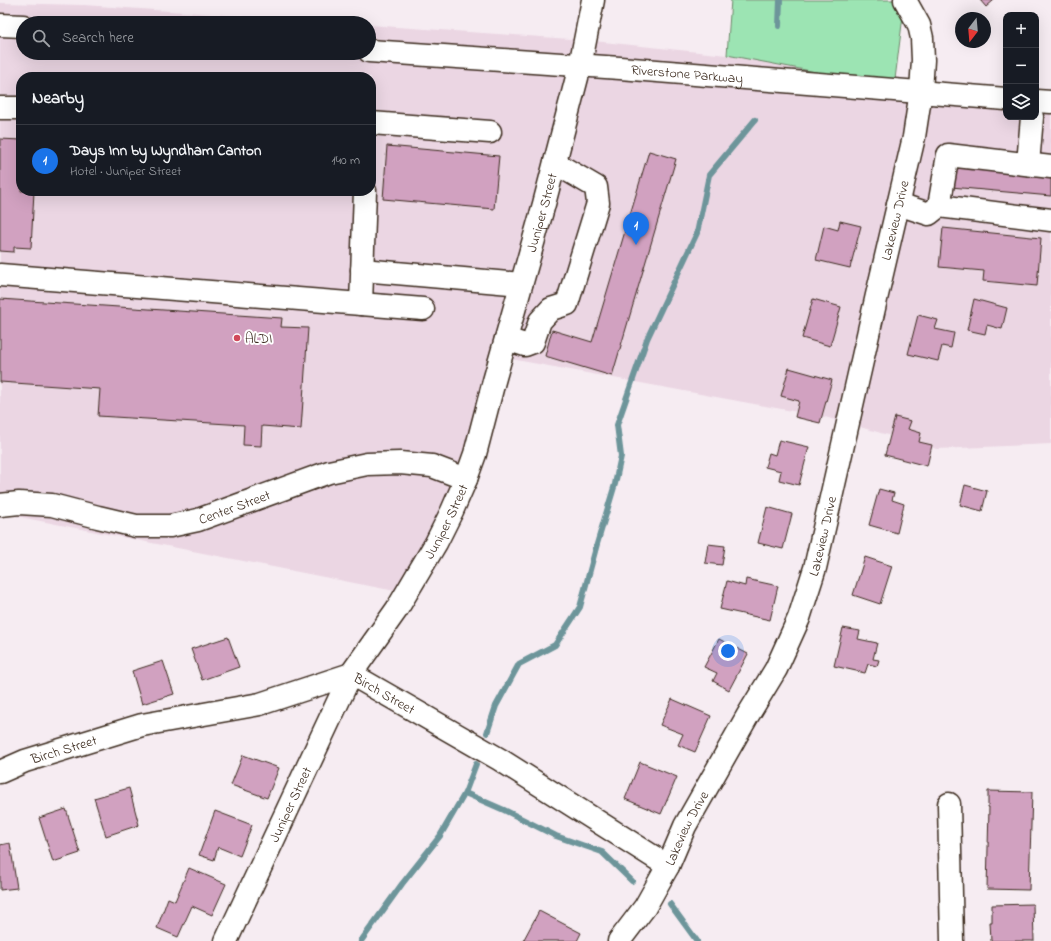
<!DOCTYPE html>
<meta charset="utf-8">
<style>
:root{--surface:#171b24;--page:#242831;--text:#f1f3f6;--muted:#9ea1a6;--line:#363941;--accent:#1a73e8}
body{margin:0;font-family:"Indie Flower",sans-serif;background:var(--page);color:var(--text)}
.controls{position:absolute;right:12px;top:12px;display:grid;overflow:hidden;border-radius:8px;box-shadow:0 4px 16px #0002}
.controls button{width:36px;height:36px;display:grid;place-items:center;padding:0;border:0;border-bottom:1px solid var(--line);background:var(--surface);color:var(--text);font:20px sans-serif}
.compass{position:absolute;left:955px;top:12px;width:36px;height:36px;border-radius:50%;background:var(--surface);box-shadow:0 4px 16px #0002;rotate:196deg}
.you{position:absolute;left:728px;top:651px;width:14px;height:14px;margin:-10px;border:3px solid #fff;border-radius:50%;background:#1a73e8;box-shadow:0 0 0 6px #1a73e833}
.badge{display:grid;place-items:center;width:26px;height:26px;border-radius:50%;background:var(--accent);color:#fff;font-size:13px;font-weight:700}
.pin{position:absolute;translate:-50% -33px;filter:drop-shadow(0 1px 2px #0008)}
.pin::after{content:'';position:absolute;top:21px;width:14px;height:12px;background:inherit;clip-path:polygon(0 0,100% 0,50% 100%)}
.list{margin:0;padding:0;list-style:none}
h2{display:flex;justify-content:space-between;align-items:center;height:52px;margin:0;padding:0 16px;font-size:17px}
h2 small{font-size:13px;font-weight:400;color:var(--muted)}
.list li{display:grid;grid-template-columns:26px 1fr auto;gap:12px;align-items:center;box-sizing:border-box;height:72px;padding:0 16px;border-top:1px solid var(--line)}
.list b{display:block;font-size:15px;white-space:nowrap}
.list p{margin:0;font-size:13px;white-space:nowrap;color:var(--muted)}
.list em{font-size:13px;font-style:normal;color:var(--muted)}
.icon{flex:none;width:22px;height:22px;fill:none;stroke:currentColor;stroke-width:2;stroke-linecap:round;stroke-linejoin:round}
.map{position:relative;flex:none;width:1051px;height:941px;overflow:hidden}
.search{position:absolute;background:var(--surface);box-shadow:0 4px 16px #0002;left:16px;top:16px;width:360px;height:44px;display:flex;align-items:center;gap:10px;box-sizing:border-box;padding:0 14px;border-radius:22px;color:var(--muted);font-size:15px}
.panel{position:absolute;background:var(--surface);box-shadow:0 4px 16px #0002;left:16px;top:72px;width:360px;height:124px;border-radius:16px}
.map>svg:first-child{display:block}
.built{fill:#ebd6e3;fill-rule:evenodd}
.green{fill:#9ce4b3;stroke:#6c8768}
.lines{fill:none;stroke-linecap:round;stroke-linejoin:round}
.stream{stroke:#6d959a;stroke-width:6}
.building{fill:#d1a1c0;stroke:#3b2a1e}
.minor-casing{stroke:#3b2a1e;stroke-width:25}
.major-casing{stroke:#3b2a1e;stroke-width:25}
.minor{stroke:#fff;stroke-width:22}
.major{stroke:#fff;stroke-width:22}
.poi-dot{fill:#d1495b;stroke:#fff;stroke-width:1.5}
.labels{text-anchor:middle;stroke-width:4;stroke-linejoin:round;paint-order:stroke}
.street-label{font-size:14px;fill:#3b2a1e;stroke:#fff}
.poi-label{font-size:14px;fill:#3b2a1e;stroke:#fff;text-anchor:start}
</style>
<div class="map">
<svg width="1051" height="941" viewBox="0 0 1051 941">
<rect width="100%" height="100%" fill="#f6ecf2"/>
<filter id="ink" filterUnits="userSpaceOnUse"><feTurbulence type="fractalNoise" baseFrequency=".025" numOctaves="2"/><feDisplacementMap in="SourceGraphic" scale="8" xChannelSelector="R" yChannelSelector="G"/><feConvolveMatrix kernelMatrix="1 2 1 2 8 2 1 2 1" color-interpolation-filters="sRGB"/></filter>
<g filter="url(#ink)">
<path class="built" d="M0,3L84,5L341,23H23V53H369V25L584,40L727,55L894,87L1006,92V117H1036L1051,94V444L937,449L825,417L495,356L469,449L400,592L0,513ZM21,77H371V191H21Z"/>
<path class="green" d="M731,0H905L894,87L727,55Z"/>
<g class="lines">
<g class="stream">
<path d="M779,26L780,0"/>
<path d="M487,733L496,706L519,664L555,645L580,607L597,544L615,484L621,456L617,425L647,339L697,233L709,175L755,120"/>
<path d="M465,793L504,810L556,836L602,852L632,881"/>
<path d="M670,904L697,941"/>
<path d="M361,941L402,884L440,836L465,793L476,764"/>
</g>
</g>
<g class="building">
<path d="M980,0H994L986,7Z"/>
<path d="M0,139L21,140V191H34L31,248L14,247V252L0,251Z"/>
<path d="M387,146L499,156L494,209L383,199Z"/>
<path d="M649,151L676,159L612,376L545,356L552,330L592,342Z"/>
<path d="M953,160L1051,169V196L951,187Z"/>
<path d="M840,221L861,226L850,268L816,260L824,226L838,230Z"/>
<path d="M943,228L1041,238L1037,286L983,281L984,271L939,267Z"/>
<path d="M0,299L282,318L281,327L308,328L301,429L262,426L261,446L243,445L244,425L98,416L100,389L0,382Z"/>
<path d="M813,299L841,307L830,346L802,338Z"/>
<path d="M974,299L1007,308L1002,329L987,325L985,334L967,330Z"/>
<path d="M918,315L938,320L935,329L954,333L951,348L942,346L938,361L908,354Z"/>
<path d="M789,368L832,380L820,423L795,417L799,401L781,396Z"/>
<path d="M895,417L911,421L908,429L921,433L919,442L932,445L927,466L885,455Z"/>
<path d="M779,440L809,447L799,485L779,480L781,471L765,467L769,453L775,455Z"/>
<path d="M965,485L987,491L982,511L960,505Z"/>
<path d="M879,489L894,493L892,500L904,504L897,533L869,525Z"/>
<path d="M767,507L792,514L783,549L758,543Z"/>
<path d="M708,544L725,546L722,565L705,563Z"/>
<path d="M865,557L892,566L880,604L853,595Z"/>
<path d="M746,579L778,586L770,620L720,609L727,581L745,586Z"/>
<path d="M843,628L860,631L858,639L877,643L873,659L879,660L877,666L868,664L865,673L834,666Z"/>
<path d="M228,637L239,667L202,680L191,649Z"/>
<path d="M719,639L748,654L729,690L713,681L717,673L704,667Z"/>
<path d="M163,661L174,694L142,704L132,671Z"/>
<path d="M672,699L711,716L695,752L678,745L683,734L660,725Z"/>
<path d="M243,755L279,768L267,798L231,785Z"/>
<path d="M640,762L677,777L661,814L625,799Z"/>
<path d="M129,788L139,825L106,836L94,798Z"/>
<path d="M988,791L1032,792L1029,890L987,889L989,807H988Z"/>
<path d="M66,809L80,853L53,862L39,818Z"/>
<path d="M215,811L252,825L240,856L218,847L214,860L199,855Z"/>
<path d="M10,843L17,888L0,890V845Z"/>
<path d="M189,868L226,884L212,915L192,906L178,937L157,928L168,898L175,901Z"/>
<path d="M1033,904L1034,941H991L990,922H992V905Z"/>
<path d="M539,911L581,933L577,941H523Z"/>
</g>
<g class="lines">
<g class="minor-casing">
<g id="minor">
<path d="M0,108H21"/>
<path d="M371,123L490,132"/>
<path d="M1028,164L1032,117"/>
<path d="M898,204L929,214L939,206L948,155L1051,167"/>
<path d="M939,206L1051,220"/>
<path d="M362,270L521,284"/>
<path d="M0,275L423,309"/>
<path d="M361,304L365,191"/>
<path d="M506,339L525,345L533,342L540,321L551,309L567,304L598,203L596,187L555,163"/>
<path id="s1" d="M0,505L19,503L52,505L98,517L136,526H170L198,520L329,472L367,464L400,463L432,466L466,479"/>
<path id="s2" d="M0,772L25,761L142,725L260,704L351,674L499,759L668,866"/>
<path d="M949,804L952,941"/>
<path id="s3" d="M226,941L351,674L397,609L436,543L452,511L466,479L475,454L494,381L544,204L580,66L593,0"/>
<path id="s4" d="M619,941L645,907L668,866L685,826L748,715L776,669L799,618L815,568L877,295L914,137L921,91L923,60L922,38L919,25L905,0"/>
</g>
</g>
<g class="major-casing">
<g id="major">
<path d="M0,25L23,26"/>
<path id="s5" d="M369,51L620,68L1006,99"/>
<path d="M1036,101L1051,102"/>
</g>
</g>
<use href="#minor" class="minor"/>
<use href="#major" class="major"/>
</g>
</g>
<circle class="poi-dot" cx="237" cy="338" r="4"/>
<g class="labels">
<g class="street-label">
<text dy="5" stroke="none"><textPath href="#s5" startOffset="319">Riverstone Parkway</textPath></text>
<text dy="5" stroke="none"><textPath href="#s3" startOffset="799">Juniper Street</textPath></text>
<text dy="5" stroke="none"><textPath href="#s4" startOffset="780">Lakeview Drive</textPath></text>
<text dy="5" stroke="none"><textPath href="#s1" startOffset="240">Center Street</textPath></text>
<text dy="5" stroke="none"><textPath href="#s3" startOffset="475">Juniper Street</textPath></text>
<text dy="5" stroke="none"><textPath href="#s4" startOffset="456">Lakeview Drive</textPath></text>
<text dy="5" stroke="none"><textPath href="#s2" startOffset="404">Birch Street</textPath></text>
<text dy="5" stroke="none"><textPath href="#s2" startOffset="68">Birch Street</textPath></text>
<text dy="5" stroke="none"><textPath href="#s3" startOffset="151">Juniper Street</textPath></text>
<text dy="5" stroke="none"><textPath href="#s4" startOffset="132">Lakeview Drive</textPath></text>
</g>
<g class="poi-label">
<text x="245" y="343">ALDI</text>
</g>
</g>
</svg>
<div class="controls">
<button>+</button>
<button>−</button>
<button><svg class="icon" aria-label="layers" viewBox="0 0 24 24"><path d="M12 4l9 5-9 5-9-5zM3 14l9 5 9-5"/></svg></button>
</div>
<svg class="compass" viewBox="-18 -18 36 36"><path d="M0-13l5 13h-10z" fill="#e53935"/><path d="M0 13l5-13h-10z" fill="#9ea1a6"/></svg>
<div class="you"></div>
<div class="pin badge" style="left:636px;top:245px">1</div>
<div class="search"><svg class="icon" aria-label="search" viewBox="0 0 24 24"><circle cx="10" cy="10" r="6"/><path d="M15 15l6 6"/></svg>Search here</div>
<section class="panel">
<h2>Nearby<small></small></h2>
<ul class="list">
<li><span class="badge">1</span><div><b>Days Inn by Wyndham Canton</b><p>Hotel · Juniper Street</p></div><em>140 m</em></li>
</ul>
</section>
</div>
